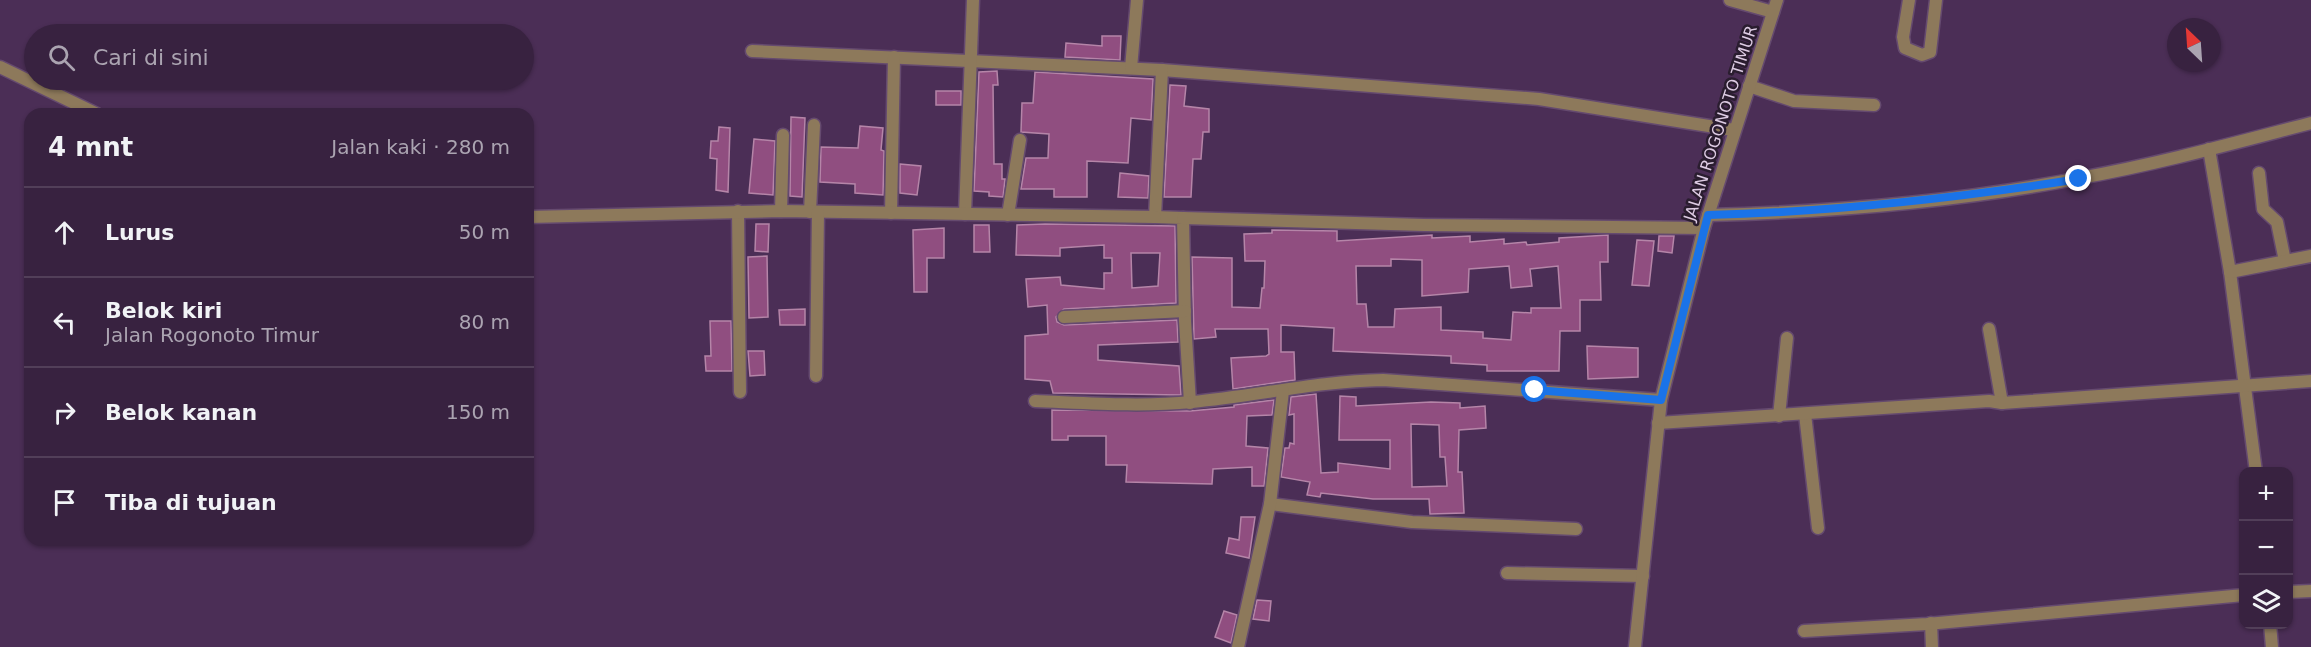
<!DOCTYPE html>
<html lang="id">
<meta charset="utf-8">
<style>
:root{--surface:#382240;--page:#3f2a47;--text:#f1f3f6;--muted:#aba4b1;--line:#523f59}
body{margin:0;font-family:"DejaVu Sans",sans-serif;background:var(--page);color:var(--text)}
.controls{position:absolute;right:18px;bottom:18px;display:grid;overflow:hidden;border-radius:12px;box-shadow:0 2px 4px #0004}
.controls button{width:54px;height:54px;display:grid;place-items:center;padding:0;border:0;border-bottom:2px solid var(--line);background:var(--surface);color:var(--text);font:30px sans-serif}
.compass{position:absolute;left:2167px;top:18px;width:54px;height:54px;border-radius:50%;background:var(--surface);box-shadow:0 2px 4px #0004;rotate:335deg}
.stop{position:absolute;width:18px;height:18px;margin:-14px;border:4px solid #1a73e8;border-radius:50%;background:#fff}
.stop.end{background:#1a73e8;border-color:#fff;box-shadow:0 2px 6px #0008}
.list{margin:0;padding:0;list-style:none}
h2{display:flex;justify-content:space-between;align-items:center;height:78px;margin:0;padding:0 24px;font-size:26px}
h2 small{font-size:20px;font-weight:400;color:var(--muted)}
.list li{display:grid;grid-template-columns:39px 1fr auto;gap:18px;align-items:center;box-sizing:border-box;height:90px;padding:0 24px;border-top:2px solid var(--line)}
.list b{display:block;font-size:22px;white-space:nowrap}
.list p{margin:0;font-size:20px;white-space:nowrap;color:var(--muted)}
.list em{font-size:20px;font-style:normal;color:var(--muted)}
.icon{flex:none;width:33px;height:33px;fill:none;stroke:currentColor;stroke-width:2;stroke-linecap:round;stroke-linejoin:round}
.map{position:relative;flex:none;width:2311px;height:647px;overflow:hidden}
.search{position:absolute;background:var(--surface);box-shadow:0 2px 4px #0004;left:24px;top:24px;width:510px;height:66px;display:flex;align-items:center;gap:15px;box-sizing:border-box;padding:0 21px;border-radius:33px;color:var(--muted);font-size:22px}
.panel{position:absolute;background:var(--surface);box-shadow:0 2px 4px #0004;left:24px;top:108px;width:510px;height:438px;border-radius:18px}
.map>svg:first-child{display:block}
.building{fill:#904e80;stroke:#b585a8;stroke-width:1.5;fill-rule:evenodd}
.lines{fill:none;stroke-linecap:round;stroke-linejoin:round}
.minor-casing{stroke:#654a6f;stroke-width:15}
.tertiary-casing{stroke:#654a6f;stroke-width:15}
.minor{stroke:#8d795b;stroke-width:12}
.tertiary{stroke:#8d795b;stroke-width:12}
.route{stroke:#1a73e8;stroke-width:8}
.labels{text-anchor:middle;stroke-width:5;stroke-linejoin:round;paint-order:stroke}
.street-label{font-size:16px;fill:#ddcbe3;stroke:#2a1d2f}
</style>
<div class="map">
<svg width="2311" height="647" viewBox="0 0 2311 647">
<rect width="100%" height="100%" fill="#4b2e56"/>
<g class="building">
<path d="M1102,36H1121L1120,60L1065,57L1066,43L1102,46Z"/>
<path d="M997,71L998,85H993L994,164H1002V179H1005L1003,197L989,196V192L974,191L979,72Z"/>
<path d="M1035,72L1153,79L1151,120L1131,118L1128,163L1087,161V197H1054V189H1021L1026,158H1048L1049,134L1021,132L1022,103H1033Z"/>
<path d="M1170,85L1186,86L1184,106L1209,109V132H1203L1201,159H1193L1191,197H1164Z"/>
<rect x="936" y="91" width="25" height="14"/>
<path d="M791,117L805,118L802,197L790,196Z"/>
<path d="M860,126L883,128L881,150L884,151L883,195L855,193V184L820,182L821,147L858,148Z"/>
<path d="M719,127L730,128L728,192L716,190L717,159L710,158L711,141H718Z"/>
<path d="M754,139L775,141L773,195L749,193Z"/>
<path d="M900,164L921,166L917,195L900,193Z"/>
<path d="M1120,173L1149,176L1148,198L1118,197Z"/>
<path d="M756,224H769L768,252L755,251Z"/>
<path d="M1045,224L1175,226L1176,303L1064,309L1056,317L1057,322L1064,325L1177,320L1178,342L1098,345V360L1179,366L1181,395L1053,393L1050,381L1025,379V336L1048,334L1047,305L1028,307L1026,279L1060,277L1061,285L1104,289V273H1112V258H1104V245L1060,248V256L1016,255L1017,225ZM1131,253H1160L1158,286L1132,288Z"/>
<path d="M974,225H989L990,252H974Z"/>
<path d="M944,228V258H927V292H914L913,230Z"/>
<path d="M1272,230L1337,231V241L1432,235V238L1470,236V242L1504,239V244L1526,242L1527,245L1559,242V238L1608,235V262H1600L1601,300H1580V331H1560L1559,371H1487V365L1451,363V356L1333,351L1334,328L1281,325V352H1294L1295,380L1233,389L1231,358L1266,356L1269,354L1268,329H1215L1216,337L1194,339L1192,257L1232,258V307L1260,308L1262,288H1264L1265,261H1245L1244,234L1272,233ZM1391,259L1422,260V296L1468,292L1469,269L1509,266L1511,288L1532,286L1530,269L1558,266L1561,308H1531V313L1513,312L1511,340L1483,338V332L1441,330V307L1395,309L1394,327H1368L1366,304H1357L1356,266H1391Z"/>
<path d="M1659,236H1674L1672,253L1658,251Z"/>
<path d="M1637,240L1654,241L1649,286L1632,285Z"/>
<path d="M767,256L768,317L749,318L748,257Z"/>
<path d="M805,309V325H780L779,310Z"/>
<path d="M710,321H731L732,371H706L705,356H711Z"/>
<path d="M1587,346L1638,348V377L1588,379Z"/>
<path d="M748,351H764L765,375L750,376Z"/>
<path d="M1316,394L1321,473L1338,472V463L1390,469V440H1339L1340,396L1356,397V406L1431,402L1460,403V408L1485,406L1486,428L1459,430L1458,472H1462L1464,513L1430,514L1429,499H1373L1321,493L1320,497L1307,495L1310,482L1281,477L1285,448H1289L1290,443L1294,444V414L1289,415L1291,397ZM1411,424L1439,425L1440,457H1445L1447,486L1412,487Z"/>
<path d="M1274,400L1272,415L1247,416L1246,446L1268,448L1264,486H1252V467L1213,469L1212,484L1126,482L1127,465H1106V436H1068V440H1052V410L1190,411L1234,407V405Z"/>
<path d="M1241,517H1255L1249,558L1226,553L1229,538L1239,540Z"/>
<path d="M1257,600L1271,601L1269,621L1253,619Z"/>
<path d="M1224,611L1237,615L1231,643L1215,637Z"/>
</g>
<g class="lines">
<g class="minor-casing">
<g id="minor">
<path d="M1730,0L1773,12"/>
<path d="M1909,0L1903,37L1905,48L1922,55L1930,52L1936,0"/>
<path d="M752,51L1162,70L1539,99L1734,130"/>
<path d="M0,67L97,114"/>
<path d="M1131,68L1137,0"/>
<path d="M1162,70L1155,217L1183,218L1185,321L1190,403"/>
<path d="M1749,86L1794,101L1874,105"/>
<path d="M2209,149L2230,272L2256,472"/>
<path d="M2259,173L2263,209L2277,222L2285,261"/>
<path d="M738,211L740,392"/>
<path d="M781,211L783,135"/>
<path d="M810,212L814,125"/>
<path d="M891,213L894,57"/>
<path d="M965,214L973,0"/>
<path d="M1008,215L1020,140"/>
<path d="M1708,215C1833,212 1958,202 2080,178C2158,164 2234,143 2311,123"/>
<path d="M528,217L781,211L1155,217"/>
<path d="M1183,218L1424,225L1704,228"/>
<path d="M2230,272L2311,256"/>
<path d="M1064,317L1185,311"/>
<path d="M1989,329L2002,403"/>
<path d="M816,376L818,212"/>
<path d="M1035,401C1087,403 1140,407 1192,402C1256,396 1319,381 1383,380L1661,400"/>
<path d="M1805,414L1818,528"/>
<path d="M1779,416L1787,338"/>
<path d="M1658,423L1989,401L2002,403L2311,381"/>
<path d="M1270,504L1412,522L1576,529"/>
<path d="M1507,573L1643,576"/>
<path d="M2288,592L2311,591"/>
<path d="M1931,623L1932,647"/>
<path d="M2270,624L2272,647"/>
<path d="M1804,631L1927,624L2244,595"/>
<path d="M1238,647L1270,504L1283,391"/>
</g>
</g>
<g class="tertiary-casing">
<path id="tertiary" d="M1635,647L1661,400L1704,228L1777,0"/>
</g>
<use href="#minor" class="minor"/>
<use href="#tertiary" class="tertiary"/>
</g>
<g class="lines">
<path class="route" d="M1535,390L1661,400L1708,215C1833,212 1956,198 2079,179"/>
</g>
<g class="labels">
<g class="street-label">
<text transform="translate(1720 123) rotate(-72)" y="6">JALAN ROGONOTO TIMUR</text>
</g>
</g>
</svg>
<div class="controls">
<button>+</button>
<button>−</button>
<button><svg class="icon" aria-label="layers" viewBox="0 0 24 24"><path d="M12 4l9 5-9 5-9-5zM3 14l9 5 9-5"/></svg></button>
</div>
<svg class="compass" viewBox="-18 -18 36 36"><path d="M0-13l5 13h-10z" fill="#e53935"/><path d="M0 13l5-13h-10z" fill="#aba4b1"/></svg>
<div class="stop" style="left:1535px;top:390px"></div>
<div class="stop end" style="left:2079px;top:179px"></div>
<div class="search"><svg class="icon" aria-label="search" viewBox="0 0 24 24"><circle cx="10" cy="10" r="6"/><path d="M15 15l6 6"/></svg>Cari di sini</div>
<section class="panel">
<h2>4 mnt<small>Jalan kaki · 280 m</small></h2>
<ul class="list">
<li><svg class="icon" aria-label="ahead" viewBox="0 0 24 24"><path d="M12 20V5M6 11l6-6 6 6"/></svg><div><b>Lurus</b></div><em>50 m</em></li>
<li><svg class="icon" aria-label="left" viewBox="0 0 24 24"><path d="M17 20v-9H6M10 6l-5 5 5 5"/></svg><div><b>Belok kiri</b><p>Jalan Rogonoto Timur</p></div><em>80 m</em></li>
<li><svg class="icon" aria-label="right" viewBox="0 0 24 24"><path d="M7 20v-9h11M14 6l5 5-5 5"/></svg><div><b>Belok kanan</b></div><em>150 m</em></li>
<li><svg class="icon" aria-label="arrive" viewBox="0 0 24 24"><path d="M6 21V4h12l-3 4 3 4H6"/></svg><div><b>Tiba di tujuan</b></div></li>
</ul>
</section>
</div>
